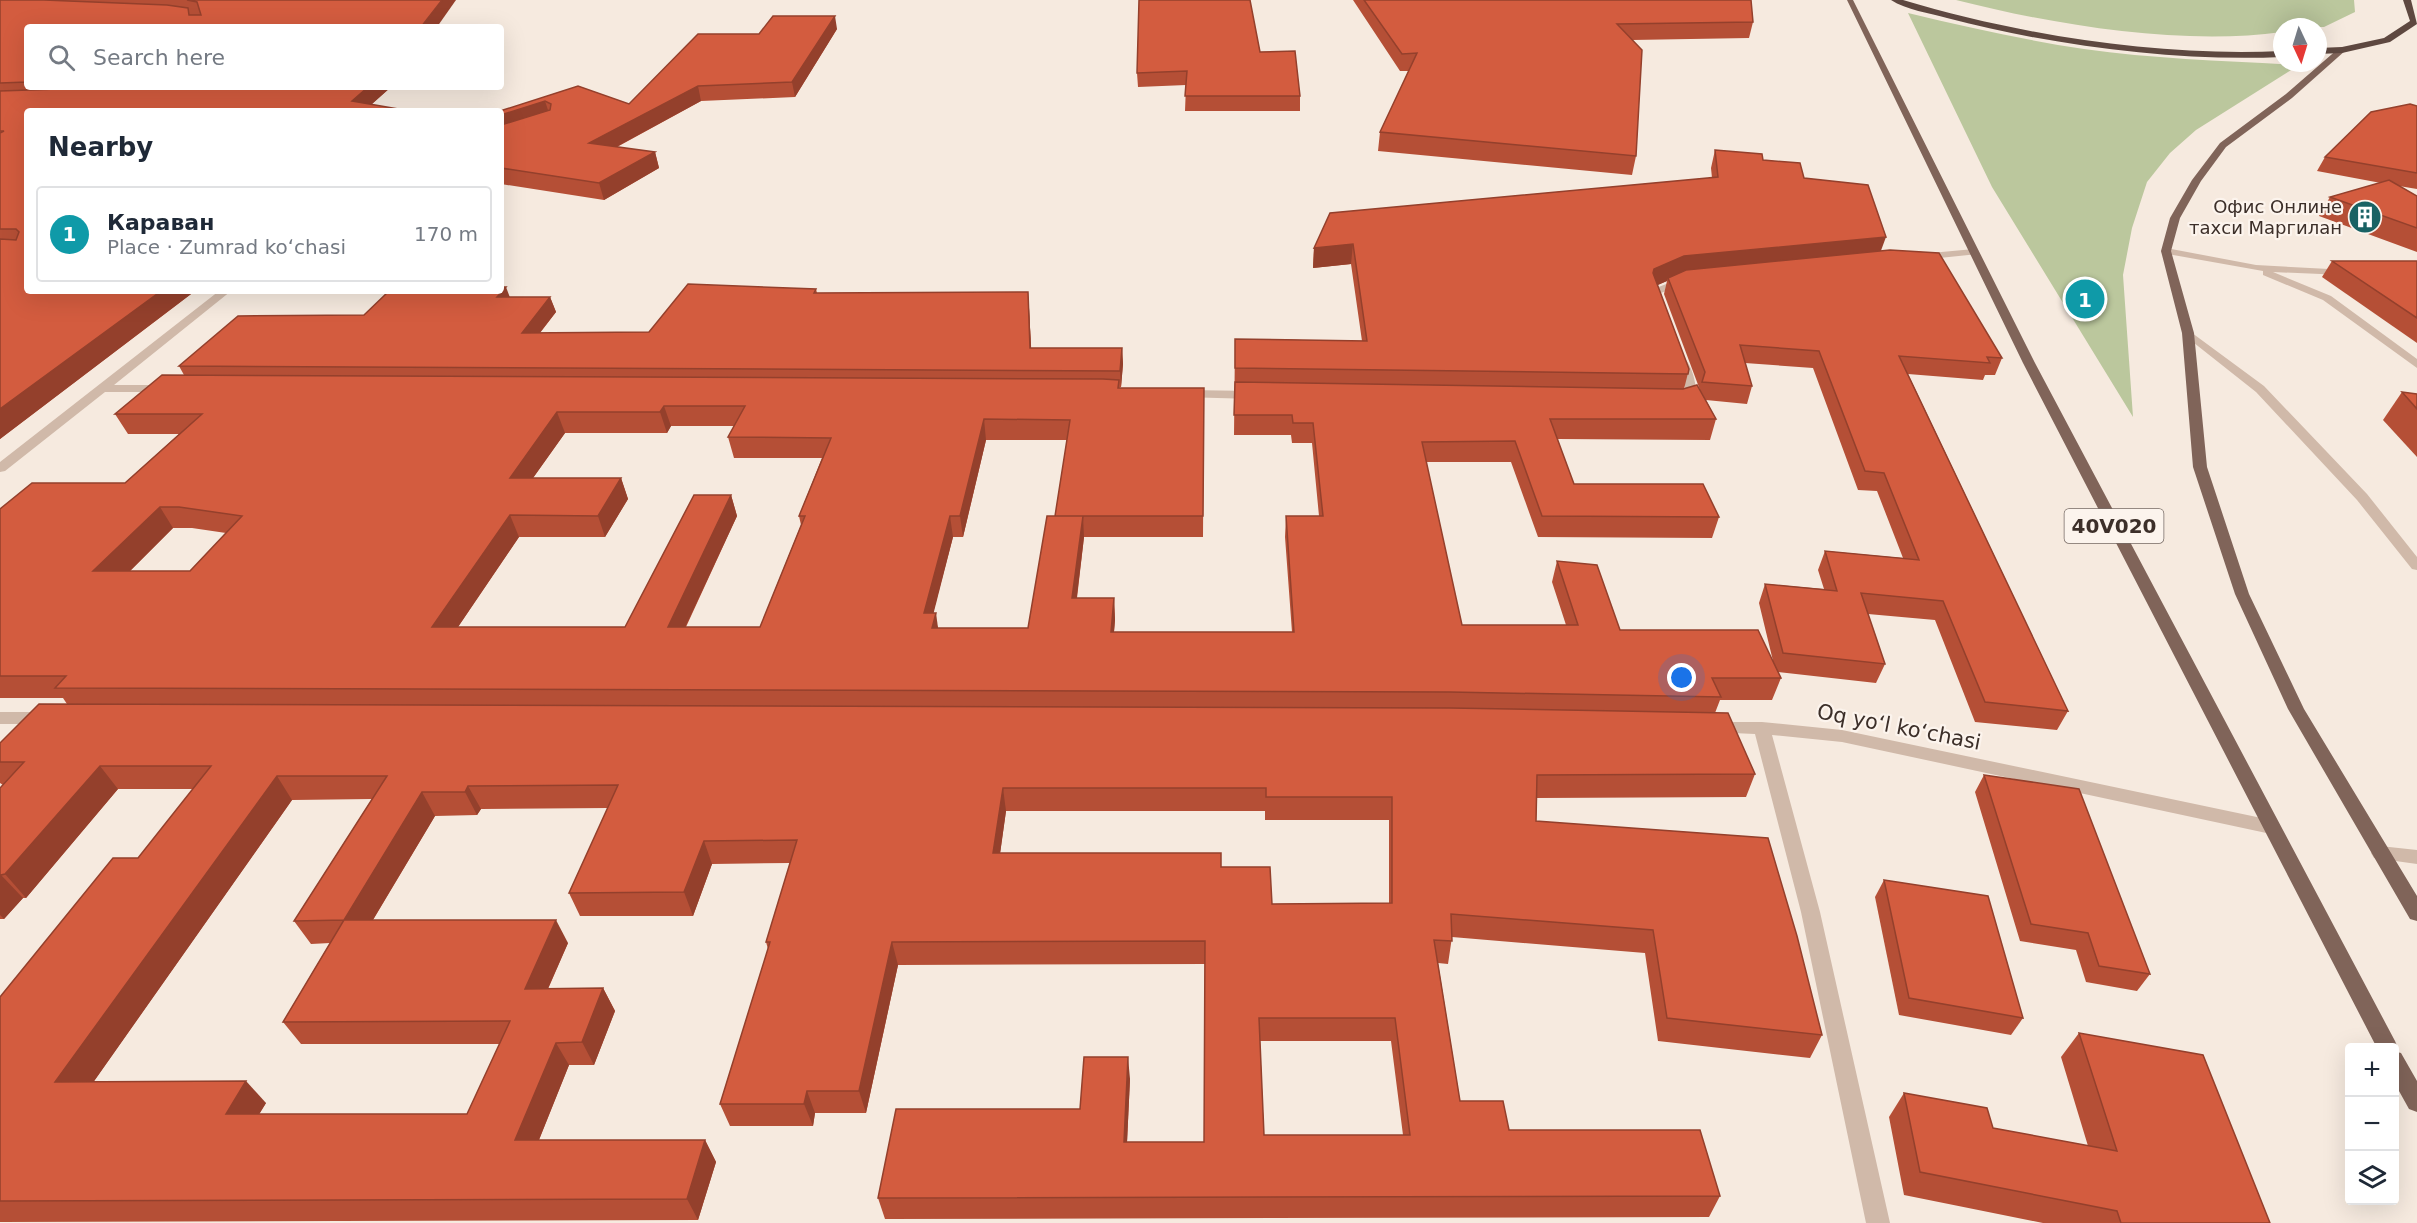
<!DOCTYPE html>
<meta charset="utf-8">
<style>
:root{--surface:#fff;--page:#f6f6f7;--text:#1f2937;--muted:#747a83;--line:#e0e1e3;--accent:#196264}
body{margin:0;font-family:"DejaVu Sans",sans-serif;background:var(--page);color:var(--text)}
.controls{position:absolute;right:18px;bottom:18px;display:grid;overflow:hidden;border-radius:6px;box-shadow:0 6px 24px #0002}
.controls button{width:54px;height:54px;display:grid;place-items:center;padding:0;border:0;border-bottom:2px solid var(--line);background:var(--surface);color:var(--text);font:30px sans-serif}
.compass{position:absolute;left:2273px;top:18px;width:54px;height:54px;border-radius:50%;background:var(--surface);box-shadow:0 6px 24px #0002;rotate:176deg}
.you{position:absolute;left:1682px;top:678px;width:21px;height:21px;margin:-15px;border:4px solid #fff;border-radius:50%;background:#1a73e8;box-shadow:0 0 0 9px #1a73e833}
.badge{display:grid;place-items:center;width:39px;height:39px;border-radius:50%;background:var(--accent);color:#fff;font-size:20px;font-weight:700}
.pin{position:absolute;translate:-50% -50%;border:3px solid #fff;box-shadow:0 2px 6px #0006}
.list{margin:0;padding:0;list-style:none}
h2{display:flex;justify-content:space-between;align-items:center;height:78px;margin:0;padding:0 24px;font-size:26px}
h2 small{font-size:20px;font-weight:400;color:var(--muted)}
.list li{display:grid;grid-template-columns:39px 1fr auto;gap:18px;align-items:center;box-sizing:border-box;height:96px;margin:0 12px 12px;padding:0 12px;border:2px solid var(--line);border-radius:6px}
.list b{display:block;font-size:22px;white-space:nowrap}
.list p{margin:0;font-size:20px;white-space:nowrap;color:var(--muted)}
.list em{font-size:20px;font-style:normal;color:var(--muted)}
.icon{flex:none;width:33px;height:33px;fill:none;stroke:currentColor;stroke-width:2;stroke-linecap:round;stroke-linejoin:round}
.map{position:relative;flex:none;width:2417px;height:1223px;overflow:hidden}
.search{position:absolute;background:var(--surface);box-shadow:0 6px 24px #0002;left:24px;top:24px;width:480px;height:66px;display:flex;align-items:center;gap:15px;box-sizing:border-box;padding:0 21px;border-radius:6px;color:var(--muted);font-size:22px}
.panel{position:absolute;background:var(--surface);box-shadow:0 6px 24px #0002;left:24px;top:108px;width:480px;height:186px;border-radius:6px}
.map>svg:first-child{display:block}
.green{fill:#bbc79d}
.lines{fill:none;stroke-linecap:round;stroke-linejoin:round}
.street{fill:#d0b9a9;fill-rule:evenodd}
.primary{fill:#806459;fill-rule:evenodd}
.highway{fill:#5e4840;fill-rule:evenodd}
.wall{fill:#b54f36;fill-rule:evenodd}
.shaded-wall{fill:#94402c}
.building{fill:#d35c3f;stroke:#94402c;stroke-width:1.5;fill-rule:evenodd}
.labels{text-anchor:middle;stroke-width:4.5;stroke-linejoin:round;paint-order:stroke}
.far-poi-label{font-size:18px;fill:#3c2f29;stroke:#fcf4ed;text-anchor:end}
.shield{fill:#fcf4ed;stroke:#766a64;stroke-width:1.5}
.shield-label{font-size:20px;font-weight:bold;fill:#3c2f29}
.street-label{font-size:21px;fill:#3c2f29;stroke:#fcf4ed}
</style>
<div class="map">
<svg width="2417" height="1223" viewBox="0 0 2417 1223">
<rect width="100%" height="100%" fill="#f6eadf"/>
<g class="green">
<path d="M1956,0H2354L2355,12L2324,27H2282V32C2182,46 2054,25 1956,0Z"/>
<path d="M1908,13C1966,27 2024,40 2084,49C2155,59 2227,61 2299,65L2196,130L2170,153L2147,182L2132,228L2123,275L2133,417L1992,187Z"/>
</g>
<g class="lines">
<g class="street">
<path d="M2166,248L2256,265L2348,270V274L2344,275L2273,272L2331,296L2417,359V368L2323,300L2263,275V271L2162,253L2161,251Z"/>
<path d="M1974,249L1978,250V254L1920,260L1915,257L1920,254Z"/>
<path d="M1684,277L1688,278V282L1661,293L1666,307L1665,309H1657L1650,292L1651,290Z"/>
<path d="M219,291H231L114,385H165L169,386V392H105L5,471L0,472V462Z"/>
<path d="M2188,330L2264,386L2367,494L2417,557V570L2412,569L2357,500L2256,392L2184,335L2182,333Z"/>
<path d="M1680,355C1691,359 1700,390 1694,402L1682,405L1676,401L1684,397L1686,390L1674,358Z"/>
<path d="M1185,390L1254,391L1260,395L1254,399L1181,397V391Z"/>
<path d="M0,712H45L51,714L53,718L51,722L45,724H0Z"/>
<path d="M1716,722H1762L1842,730L2271,820L2277,822L2280,827L2277,832L2271,834L1842,742L1772,735L1820,912L1890,1223H1866L1801,912L1755,734L1710,732L1708,728L1710,724Z"/>
<path d="M2380,846L2417,850V864L2374,858L2371,853L2374,848Z"/>
</g>
<g class="primary">
<path d="M1847,0H1853L2035,363L2395,1041L2398,1048L2397,1052L2401,1053L2417,1081V1112L2409,1109L2394,1082V1048H2377L2023,363Z"/>
<path d="M2339,48L2346,50L2292,98L2226,147L2201,181L2180,218L2171,251L2194,333L2207,467L2249,594L2304,709L2417,896V921L2410,919L2288,709L2235,594L2193,467L2182,333L2161,251L2170,218L2192,180L2220,143L2286,94Z"/>
</g>
<g class="highway">
<path d="M1891,0H1903C2019,35 2161,57 2282,51V57C2177,62 2049,45 1947,18C1930,13 1906,10 1891,0Z"/>
<path d="M2403,0H2411L2417,24L2390,42L2342,53L2318,54V48L2342,47L2384,38L2410,21Z"/>
</g>
</g>
<g class="wall">
<path d="M0,0H456L27,27V87H391L372,104L27,111V291H195L0,439Z"/>
<path d="M1353,0H1751L1753,22L1749,38L1632,40L1636,156L1632,175L1378,151L1380,132L1409,71H1400Z"/>
<path d="M837,29L795,97L701,101L617,147L655,152L659,168L604,200L501,184V111L578,86L629,104L759,34Z"/>
<path d="M1260,52L1300,96V111H1185L1186,85L1138,87L1137,73Z"/>
<path d="M2417,106V189L2399,186L2417,196V252L2319,216L2330,197L2381,183L2317,171L2325,157Z"/>
<path d="M1715,150L1763,160L1804,178L1881,251L2002,358L1995,375H1985L1983,380L1908,374L2068,711L2057,730L1975,722L1935,620L1868,614L1885,664L1876,683L1778,672L1781,678L1772,700H1720L1715,713L1755,774L1746,797L1537,798L1536,821L1822,1035L1810,1058L1658,1041L1645,953L1452,937L1448,964L1438,963L1460,1101L1509,1130L1720,1196L1709,1217L885,1219L878,1198L1080,1109L1130,1079L1127,1142H1204L1205,964L898,965L866,1113H815L813,1126H730L720,1104L768,949L766,942L790,863L712,864L693,916H580L569,893L608,808L481,809L477,815L435,816L373,920L568,943L548,989L603,988L615,1011L594,1065H569L539,1140H705L716,1162L698,1220L0,1222V997L138,858L193,789H118L26,898H23L4,919H0V788L3,785L0,783V743L67,704L63,698H0V509L125,483L179,434H128L115,414L184,375L179,366L364,315L510,297H550L556,312L540,333L649,332L816,289L817,293L1029,308L1031,348H1122L1123,364L1121,387L1119,388H1204L1203,537H1084L1077,598H1114L1115,620L1114,632H1292L1285,537L1286,516H1319L1312,443H1292L1291,435H1234L1235,339L1362,341L1351,264L1313,268L1314,248L1712,178L1711,168ZM1667,281L1664,294L1700,390L1684,389L1689,369L1657,285ZM1745,363L1813,368L1858,490L1877,491L1903,558L1825,551L1818,570L1824,589L1765,584L1759,603L1773,661L1620,630L1557,561L1552,582L1566,625H1462L1426,462H1511L1538,537L1712,538L1719,517L1574,484L1557,439L1710,440L1716,419L1706,400L1747,404L1752,386ZM671,426H734L728,437L734,458H822L799,516L801,525L760,627H686L737,516L731,495L625,627H458L519,537H605L628,499L621,478H533L565,433H667ZM986,440H1067L1055,516L1028,628H938L933,613L953,537H963ZM173,528H192L226,533L190,571H130ZM372,799L294,921L311,944L330,943L283,1022L301,1044H500L467,1114H259L266,1103L94,1081L292,800ZM1006,811H1265V820H1389V903L1272,904L1221,867L1000,853ZM1260,1041H1391L1403,1135H1264Z"/>
<path d="M2332,261H2417V343L2322,277Z"/>
<path d="M2402,392L2417,394V457L2383,420Z"/>
<path d="M1984,775L2150,974L2137,991L2086,982L2076,950L2020,941L1975,792Z"/>
<path d="M1884,880L2023,1018L2011,1035L1899,1015L1875,897Z"/>
<path d="M2079,1033L2270,1223H2043L1904,1195L1889,1117L1904,1093L1993,1128L2088,1146L2061,1057Z"/>
</g>
<g class="shaded-wall">
<path d="M442,0H456L437,27H421Z"/>
<path d="M835,16L837,29L795,97L792,82Z"/>
<path d="M698,86L701,101L594,159L589,143Z"/>
<path d="M368,87H391L364,111L352,101Z"/>
<path d="M545,101L550,116L501,132V115Z"/>
<path d="M655,152L659,168L604,200L599,183Z"/>
<path d="M1886,237L1879,256L1668,278L1667,281L1649,289L1654,269L1684,256Z"/>
<path d="M1353,244L1351,264L1313,268L1314,248Z"/>
<path d="M506,287L512,303L497,297Z"/>
<path d="M161,291H195L0,439V409Z"/>
<path d="M1028,292L1029,308L1032,364L1030,348Z"/>
<path d="M550,297L556,312L527,349L522,333Z"/>
<path d="M1122,348L1123,364L1121,387L1120,371Z"/>
<path d="M664,406L671,426L667,433L660,412Z"/>
<path d="M557,412L565,433L518,499L510,478Z"/>
<path d="M984,419L986,440L963,537L960,516Z"/>
<path d="M621,478L628,499L605,537L598,516Z"/>
<path d="M731,495L737,516L675,649L668,627Z"/>
<path d="M160,507L173,528L108,593L93,571Z"/>
<path d="M510,515L519,537L443,649L432,627Z"/>
<path d="M950,516L953,537L928,635L924,613Z"/>
<path d="M1083,516L1084,537L1074,620L1072,598Z"/>
<path d="M1114,598L1115,620L1112,654L1111,632Z"/>
<path d="M936,613L939,635L932,628Z"/>
<path d="M100,766L118,789L26,898L5,874Z"/>
<path d="M277,776L292,800L78,1104L55,1082Z"/>
<path d="M468,786L481,809L477,815L465,792Z"/>
<path d="M1003,788L1006,811L997,876L993,853Z"/>
<path d="M422,792L435,816L359,943L344,920Z"/>
<path d="M704,841L712,864L693,916L684,892Z"/>
<path d="M1,875L23,898L4,919L0,915V876Z"/>
<path d="M556,920L568,943L538,1011L525,989Z"/>
<path d="M892,942L898,965L866,1113L859,1091Z"/>
<path d="M603,988L615,1011L594,1065L582,1042Z"/>
<path d="M556,1043L569,1065L530,1162L515,1140Z"/>
<path d="M1128,1057L1130,1079L1126,1164L1124,1142Z"/>
<path d="M246,1081L266,1103L246,1136L226,1114Z"/>
<path d="M807,1091L815,1113L813,1126L804,1104Z"/>
<path d="M705,1140L716,1162L698,1220L687,1199Z"/>
</g>
<g class="building">
<path d="M0,0H44L167,5L188,8L189,15H201L197,2L187,0H442L421,27H27V82L0,83Z"/>
<path d="M1139,0H1250L1260,52L1295,51L1300,96H1185L1187,71L1137,73Z"/>
<path d="M1364,0H1751L1753,22L1617,24L1642,50L1636,156L1380,132L1417,53L1402,54Z"/>
<path d="M773,16H835L792,82L698,86L589,143L655,152L599,183L501,168V125L550,110L551,104L545,101L501,115V111H500L578,86L629,104L698,34H759Z"/>
<path d="M117,87H368L352,101L410,111H27V291H161L0,409V239L16,240L19,232L16,229H0V133L4,131H0V91Z"/>
<path d="M2410,104L2417,106V173L2325,157L2371,112Z"/>
<path d="M1715,150L1762,154L1763,160L1800,163L1804,178L1868,185L1886,237L1684,256L1654,269L1653,273L1689,369L1688,374L1235,368V339L1367,341L1353,244L1314,248L1330,213L1718,177Z"/>
<path d="M2389,180L2417,196V228L2330,197Z"/>
<path d="M1890,250L1939,253L2002,358L1987,357L1990,363L1899,356L2068,711L1985,702L1943,601L1861,593L1885,664L1783,653L1765,584L1837,591L1825,551L1919,560L1884,473L1865,471L1819,351L1740,345L1752,386L1702,382L1705,372L1668,278L1686,270Z"/>
<path d="M2332,261H2417V318Z"/>
<path d="M688,284L816,289L814,293L1028,292L1030,348H1122L1120,371L179,366L238,316L364,315L389,291H501V287H506L497,297H550L522,333L649,332Z"/>
<path d="M162,375L1103,379L1119,380L1118,388H1204L1203,516H1055H1083L1072,598H1114L1111,632H1294L1286,516H1323L1313,423H1293L1292,415H1234L1235,382L1683,389L1697,385L1716,419H1550L1574,484H1703L1719,517L1542,516L1515,441L1422,442L1462,625H1578L1557,561L1597,565L1620,630H1758L1781,678H1712L1721,697L1450,692L55,688L66,676H0V509L32,483H125L202,414H115ZM664,406H745L728,437L831,438L799,516H805L760,627H668L731,495H694L625,627H432L510,515L598,516L621,478H510L557,412H660ZM984,419L1070,420L1055,516H1047L1028,628H932L936,613H924L950,516H960ZM160,507H179L242,516L190,571H93Z"/>
<path d="M2402,392L2417,394V409Z"/>
<path d="M39,704L1450,708L1728,713L1755,774L1537,775L1536,821L1768,838L1797,936L1822,1035L1667,1018L1653,930L1451,914L1452,941L1434,940L1460,1101H1503L1509,1130H1700L1720,1196L878,1198L896,1109H1080L1084,1057H1128L1124,1142H1204L1205,941L892,942L859,1091H807L804,1104H720L770,942H766L797,840L704,841L684,892L569,893L618,785L468,786L465,792H422L344,920H556L525,989L603,988L582,1042L556,1043L515,1140H705L687,1199L0,1201V997L113,858H138L211,766H100L5,874L1,875L0,876V788L24,762H0V743ZM277,776H387L294,921L344,920L283,1022L510,1021L467,1114H226L246,1081L55,1082ZM1003,788H1266V797H1392V903L1272,904L1270,867H1221V853H993ZM1259,1018H1395L1410,1135H1264Z"/>
<path d="M1984,775L2079,789L2150,974L2099,966L2088,933L2031,924Z"/>
<path d="M1884,880L1988,896L2023,1018L1909,998Z"/>
<path d="M2079,1033L2203,1055L2270,1223H2121L2117,1211L1920,1172L1904,1093L1987,1108L1993,1128L2117,1151Z"/>
</g>
<defs>
<g id="building-disc" transform="scale(1.725)"><circle r="9.5" fill="#196264" stroke="#fcf4ed"/><path d="M-4-6H4V6H1V3H-1V6H-4ZM-2.5-4.3h1.7v1.8h-1.7ZM.8-4.3h1.7v1.8H.8ZM-2.5-1h1.7V.8h-1.7ZM.8-1h1.7V.8H.8Z" fill="#fff"/></g>
</defs>
<g fill-rule="evenodd">
<use href="#building-disc" x="2365" y="217"/>
</g>
<g class="labels">
<g class="far-poi-label">
<text x="2342" y="213">Офис Онлине<tspan x="2342" dy="21">тахси Маргилан</tspan></text>
</g>
<rect class="shield" x="2064.5" y="509" width="99" height="34" rx="4.5"/>
<g class="shield-label">
<text x="2114" y="533">40V020</text>
</g>
<g class="street-label">
<text transform="translate(1899 727) rotate(11)" y="7">Oq yoʻl koʻchasi</text>
</g>
</g>
</svg>
<div class="controls">
<button>+</button>
<button>−</button>
<button><svg class="icon" aria-label="layers" viewBox="0 0 24 24"><path d="M12 4l9 5-9 5-9-5zM3 14l9 5 9-5"/></svg></button>
</div>
<svg class="compass" viewBox="-18 -18 36 36"><path d="M0-13l5 13h-10z" fill="#e53935"/><path d="M0 13l5-13h-10z" fill="#747a83"/></svg>
<div class="you"></div>
<div class="pin badge" style="left:2085px;top:299px;background:#0f9aa8">1</div>
<div class="search"><svg class="icon" aria-label="search" viewBox="0 0 24 24"><circle cx="10" cy="10" r="6"/><path d="M15 15l6 6"/></svg>Search here</div>
<section class="panel">
<h2>Nearby<small></small></h2>
<ul class="list">
<li><span class="badge" style="background:#0f9aa8">1</span><div><b>Караван</b><p>Place · Zumrad koʻchasi</p></div><em>170 m</em></li>
</ul>
</section>
</div>
